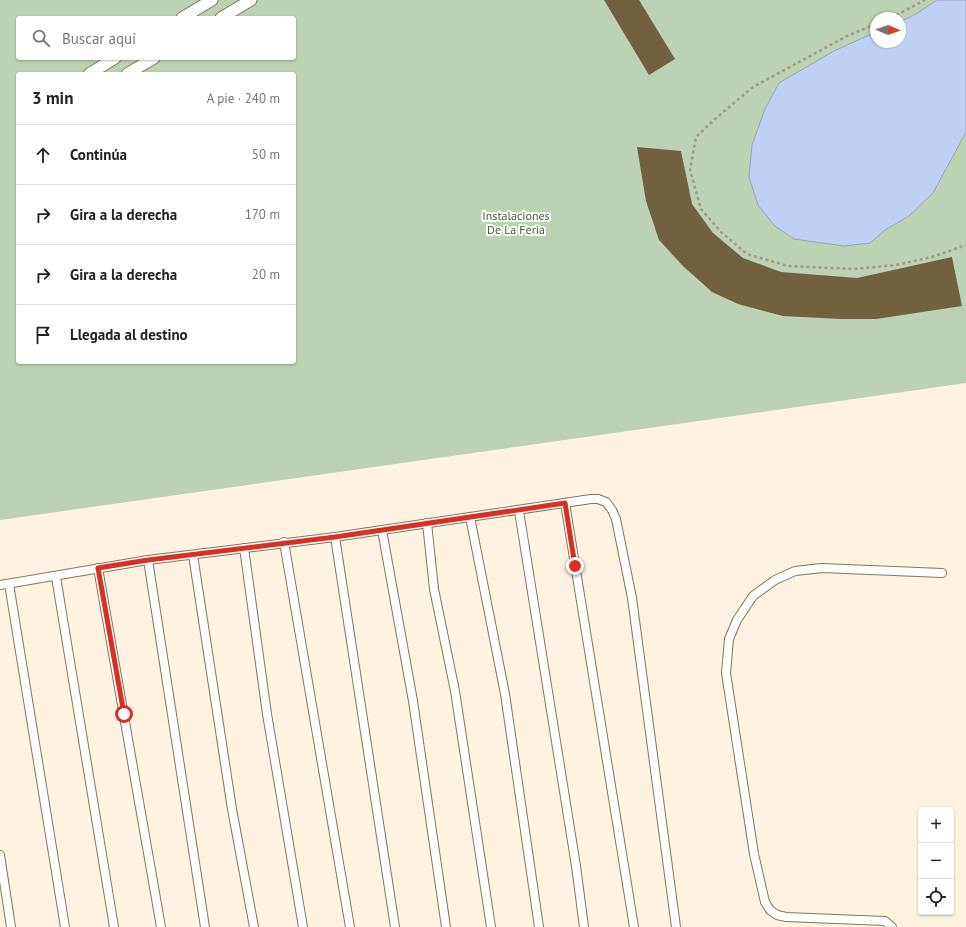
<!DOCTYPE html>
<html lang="es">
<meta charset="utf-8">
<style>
:root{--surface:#fff;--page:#f6f6f6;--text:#222;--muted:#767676;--line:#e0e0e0}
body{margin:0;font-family:"PT Sans",sans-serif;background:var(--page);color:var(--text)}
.controls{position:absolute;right:12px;bottom:12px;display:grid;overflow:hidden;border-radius:4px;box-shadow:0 1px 3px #0004}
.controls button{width:36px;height:36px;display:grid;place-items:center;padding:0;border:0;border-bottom:1px solid var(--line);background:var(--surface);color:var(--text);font:20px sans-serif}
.compass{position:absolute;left:870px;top:12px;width:36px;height:36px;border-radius:50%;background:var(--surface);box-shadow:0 1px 3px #0004;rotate:92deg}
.stop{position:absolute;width:12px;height:12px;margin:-9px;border:3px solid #d93025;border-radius:50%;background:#fff}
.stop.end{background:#d93025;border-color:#fff;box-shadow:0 1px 4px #0008}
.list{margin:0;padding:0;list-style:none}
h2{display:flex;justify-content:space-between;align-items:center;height:52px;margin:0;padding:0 16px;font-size:17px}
h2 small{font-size:13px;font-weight:400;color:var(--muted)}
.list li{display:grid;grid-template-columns:26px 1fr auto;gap:12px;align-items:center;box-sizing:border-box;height:60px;padding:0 16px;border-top:1px solid var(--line)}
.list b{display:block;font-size:15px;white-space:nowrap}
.list em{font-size:13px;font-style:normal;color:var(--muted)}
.icon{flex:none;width:22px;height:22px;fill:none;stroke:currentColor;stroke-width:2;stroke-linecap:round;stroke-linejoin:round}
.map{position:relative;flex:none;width:966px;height:927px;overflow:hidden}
.search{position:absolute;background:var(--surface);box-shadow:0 1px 3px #0004;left:16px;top:16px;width:280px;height:44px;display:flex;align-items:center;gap:10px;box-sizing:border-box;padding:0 14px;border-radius:4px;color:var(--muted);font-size:15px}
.panel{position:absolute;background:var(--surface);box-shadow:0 1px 3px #0004;left:16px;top:72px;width:280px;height:292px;border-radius:4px}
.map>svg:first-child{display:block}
.green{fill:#bdd1b3;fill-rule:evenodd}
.water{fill:#bed0f4;stroke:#98a3b9}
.building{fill:#71613f}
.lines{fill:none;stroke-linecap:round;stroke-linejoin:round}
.service-casing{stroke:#847558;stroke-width:10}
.pedestrian-casing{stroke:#847558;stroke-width:13}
.path{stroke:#a19989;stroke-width:2.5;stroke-dasharray:3 3;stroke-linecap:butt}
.service{stroke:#fff;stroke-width:8}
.pedestrian{stroke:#fff;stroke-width:11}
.route{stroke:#d93025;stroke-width:5}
.labels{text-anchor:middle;stroke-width:4;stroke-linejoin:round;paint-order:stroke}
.park-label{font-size:12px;fill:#41602e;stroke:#fff}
</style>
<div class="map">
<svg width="966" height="927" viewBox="0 0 966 927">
<rect width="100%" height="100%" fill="#fdf3e0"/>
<path class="green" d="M0,0H966V383L0,520ZM18,18H294V58H18ZM876,18H900V42H876ZM18,74H294V362H18Z"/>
<path class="water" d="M937,0H966V132L933,193L909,216L885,230L870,243L844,246L794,239L775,226L758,205L749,177L752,145L765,109L779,83L834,51L876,32V42H900V22L916,14Z"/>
<g class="building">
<path d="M604,0H639L675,59L649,75Z"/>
<path d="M637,147L681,151L692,204L713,233L743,258L781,272L857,278L952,257L962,306L876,319H841L783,316L738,304L712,292L683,266L659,240L646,201Z"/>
</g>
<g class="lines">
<g class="service-casing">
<g id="service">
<path d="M565,503L634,927"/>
<path d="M519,511L576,866L584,927"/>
<path d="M470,517L505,694L539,927"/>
<path d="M427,523L434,589L455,691L491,927"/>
<path d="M382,530L413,701L446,927"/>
<path d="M335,537L395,927"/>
<path d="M284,542L350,927"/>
<path d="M244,548L267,714L303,927"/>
<path d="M193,555L232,809L254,927"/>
<path d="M148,560L205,927"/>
<path d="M98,568L161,927"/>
<path d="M56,577L114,927"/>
<path d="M9,584L65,927"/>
<path d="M0,585L148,560L335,537L591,499H598L606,502L612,510L616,519L632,598L676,927"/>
<path d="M0,855L11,927"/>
<path d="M892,927L885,921L786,917L777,915L770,910L765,902L754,854L726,673L729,639L737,620L753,596L775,580L795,571L822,568L942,573"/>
</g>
</g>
<g class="pedestrian-casing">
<g id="pedestrian">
<path d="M182,18L212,0"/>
<path d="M221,18L251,0"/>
<path d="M89,74L115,58"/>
<path d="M127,74L154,58"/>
</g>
</g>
<g class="path">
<path d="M891,18L925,0"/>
<path d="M876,24L847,36L753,87L715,119L696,137L690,170L701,209L721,232L747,254L788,266L854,269L896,265L932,257L966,245"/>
</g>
<use href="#service" class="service"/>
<use href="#pedestrian" class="pedestrian"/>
</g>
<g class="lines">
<path class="route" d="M124,714L98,568L148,560L335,537L565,503L575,566"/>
</g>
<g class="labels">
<g class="park-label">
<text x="516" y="220">Instalaciones<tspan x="516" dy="14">De La Feria</tspan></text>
</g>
</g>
</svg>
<div class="controls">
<button>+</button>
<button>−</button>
<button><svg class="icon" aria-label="locate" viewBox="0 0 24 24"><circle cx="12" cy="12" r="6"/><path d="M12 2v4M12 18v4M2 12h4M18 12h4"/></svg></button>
</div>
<svg class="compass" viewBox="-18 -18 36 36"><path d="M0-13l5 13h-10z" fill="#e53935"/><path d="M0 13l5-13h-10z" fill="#767676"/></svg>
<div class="stop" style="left:124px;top:714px"></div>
<div class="stop end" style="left:575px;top:566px"></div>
<div class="search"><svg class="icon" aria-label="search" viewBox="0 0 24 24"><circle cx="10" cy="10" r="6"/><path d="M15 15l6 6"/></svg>Buscar aquí</div>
<section class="panel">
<h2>3 min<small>A pie · 240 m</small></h2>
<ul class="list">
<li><svg class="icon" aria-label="ahead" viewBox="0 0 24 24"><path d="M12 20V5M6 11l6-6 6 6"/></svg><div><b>Continúa</b></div><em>50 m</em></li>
<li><svg class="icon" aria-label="right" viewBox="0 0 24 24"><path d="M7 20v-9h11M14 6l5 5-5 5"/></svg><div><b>Gira a la derecha</b></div><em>170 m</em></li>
<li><svg class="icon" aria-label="right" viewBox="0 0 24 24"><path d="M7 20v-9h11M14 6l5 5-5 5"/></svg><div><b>Gira a la derecha</b></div><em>20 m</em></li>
<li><svg class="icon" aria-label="arrive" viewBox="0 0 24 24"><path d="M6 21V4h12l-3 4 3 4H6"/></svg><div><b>Llegada al destino</b></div></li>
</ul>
</section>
</div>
